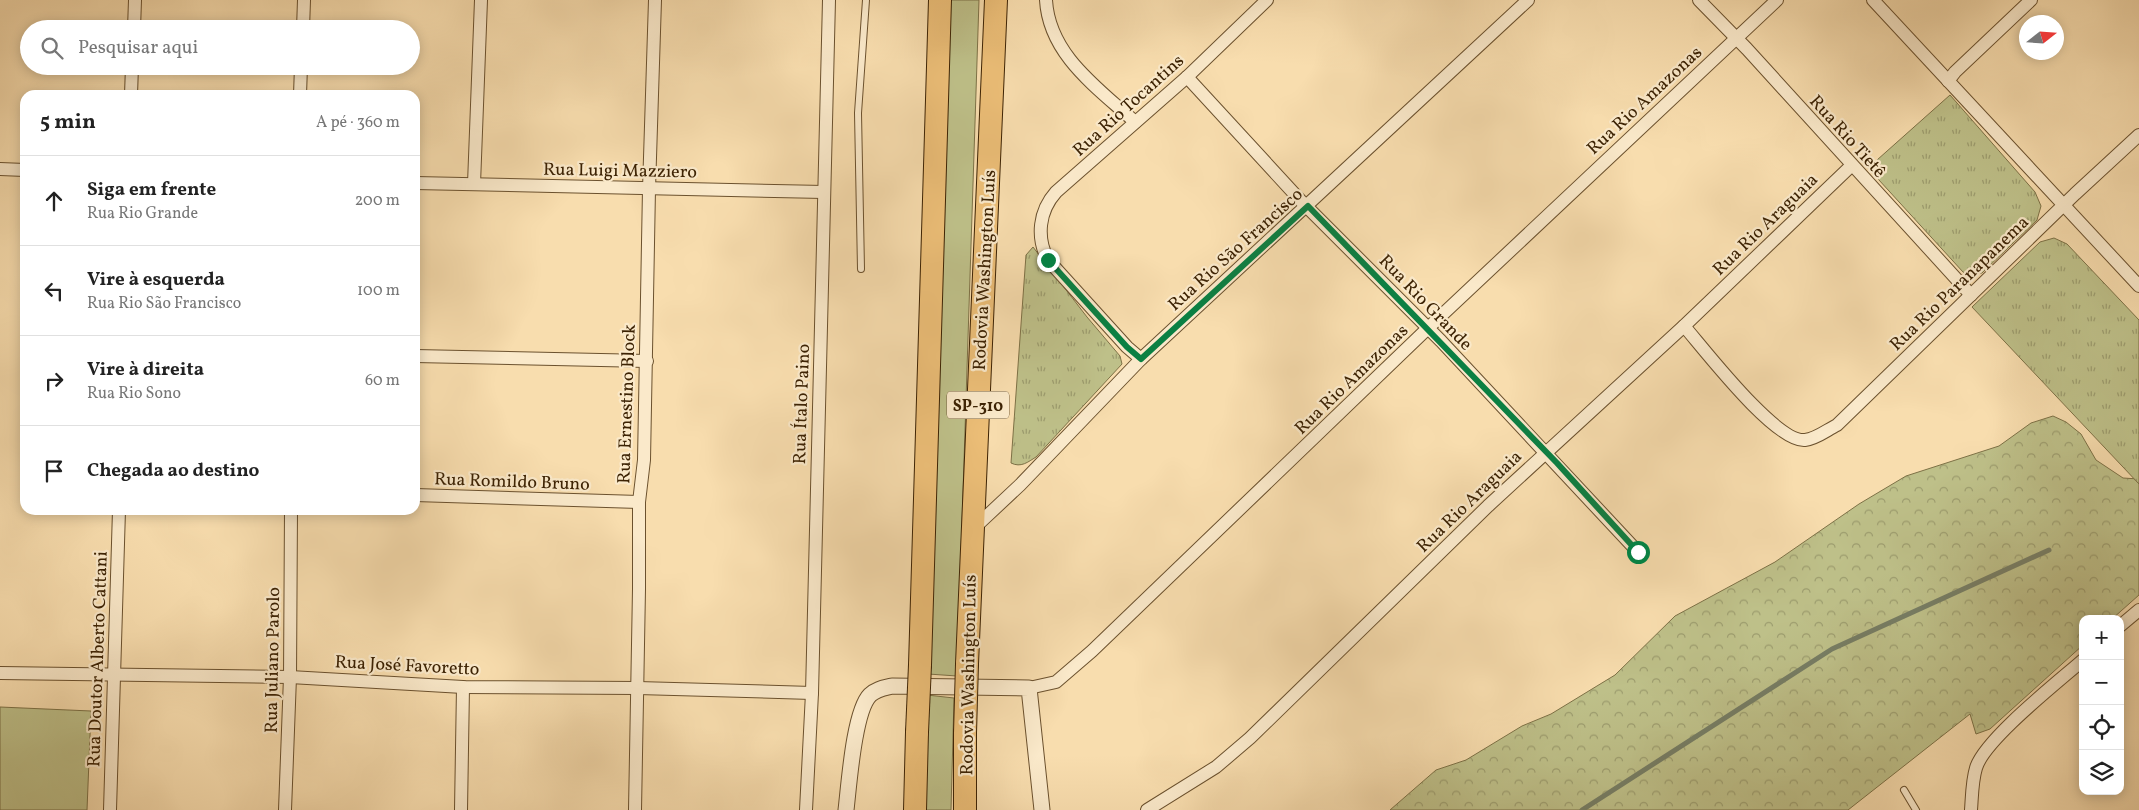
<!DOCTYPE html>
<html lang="pt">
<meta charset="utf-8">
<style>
:root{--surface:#fff;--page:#f2f2f2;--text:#222;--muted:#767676;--line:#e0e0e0}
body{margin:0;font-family:Vollkorn,serif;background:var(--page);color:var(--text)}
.controls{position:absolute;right:15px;bottom:15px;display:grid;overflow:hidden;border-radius:10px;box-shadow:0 2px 12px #0003}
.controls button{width:45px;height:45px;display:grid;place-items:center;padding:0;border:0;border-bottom:1px solid var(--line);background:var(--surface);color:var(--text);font:25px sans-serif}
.compass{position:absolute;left:2019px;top:15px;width:45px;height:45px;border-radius:50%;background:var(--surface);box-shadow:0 2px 12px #0003;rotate:73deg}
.stop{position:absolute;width:15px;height:15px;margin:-11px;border:4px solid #0b8043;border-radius:50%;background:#fff}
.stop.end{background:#0b8043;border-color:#fff;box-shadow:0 1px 5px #0008}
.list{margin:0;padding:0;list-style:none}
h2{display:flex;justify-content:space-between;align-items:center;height:65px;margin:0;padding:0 20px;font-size:21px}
h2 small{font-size:16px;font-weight:400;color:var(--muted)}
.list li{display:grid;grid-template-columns:32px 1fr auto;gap:15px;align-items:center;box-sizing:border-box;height:90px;padding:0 20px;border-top:1px solid var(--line)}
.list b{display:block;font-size:19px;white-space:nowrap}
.list p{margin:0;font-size:16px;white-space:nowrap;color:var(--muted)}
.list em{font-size:16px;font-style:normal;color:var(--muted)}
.icon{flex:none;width:28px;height:28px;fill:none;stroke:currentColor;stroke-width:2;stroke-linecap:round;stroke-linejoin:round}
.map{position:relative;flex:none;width:2139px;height:810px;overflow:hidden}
.search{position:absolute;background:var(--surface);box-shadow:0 2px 12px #0003;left:20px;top:20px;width:400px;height:55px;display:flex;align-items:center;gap:12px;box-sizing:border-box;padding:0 18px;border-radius:28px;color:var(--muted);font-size:19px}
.panel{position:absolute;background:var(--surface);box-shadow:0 2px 12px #0003;left:20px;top:90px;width:400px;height:425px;border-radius:15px}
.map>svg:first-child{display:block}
.grass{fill:#bec089;stroke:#7d7146}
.forest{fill:url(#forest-crowns);stroke:#7d7146}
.park{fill:url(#park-tufts);stroke:#7d7146}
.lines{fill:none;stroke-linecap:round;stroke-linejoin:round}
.stream{stroke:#777e65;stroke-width:5}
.service-casing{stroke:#6b512e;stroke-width:8}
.minor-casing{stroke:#6b512e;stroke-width:14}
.tertiary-casing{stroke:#6b512e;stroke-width:17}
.motorway-casing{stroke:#3c2203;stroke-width:24}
.service{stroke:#fae9ca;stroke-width:6}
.minor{stroke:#fae9ca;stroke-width:12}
.tertiary{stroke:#fae9ca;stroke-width:15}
.motorway{stroke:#ecbe77;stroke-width:22}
.motorway-bridge-casing{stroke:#3c2203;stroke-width:24;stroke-linecap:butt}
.motorway-bridge{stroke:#ecbe77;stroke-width:22}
.route{stroke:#0b8043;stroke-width:6}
.labels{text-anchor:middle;stroke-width:4.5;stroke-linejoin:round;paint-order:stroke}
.shield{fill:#fae9ca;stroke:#755e3f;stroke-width:1}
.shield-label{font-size:16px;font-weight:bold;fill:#3c2203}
.street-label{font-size:18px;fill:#3c2203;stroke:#fae9ca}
</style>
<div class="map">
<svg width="2139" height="810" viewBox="0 0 2139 810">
<defs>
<pattern id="forest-crowns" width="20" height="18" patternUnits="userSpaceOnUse" patternTransform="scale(1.25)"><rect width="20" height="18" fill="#bec089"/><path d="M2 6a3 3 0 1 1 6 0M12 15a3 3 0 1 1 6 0" fill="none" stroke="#9c9c6e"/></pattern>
<pattern id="park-tufts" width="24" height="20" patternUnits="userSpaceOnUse" patternTransform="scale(1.25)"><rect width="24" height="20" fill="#bec089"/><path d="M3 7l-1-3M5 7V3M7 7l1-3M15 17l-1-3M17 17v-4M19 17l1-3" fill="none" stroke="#9c9c6e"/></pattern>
</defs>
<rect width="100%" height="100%" fill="#f8ddae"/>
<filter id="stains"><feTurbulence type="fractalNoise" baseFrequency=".004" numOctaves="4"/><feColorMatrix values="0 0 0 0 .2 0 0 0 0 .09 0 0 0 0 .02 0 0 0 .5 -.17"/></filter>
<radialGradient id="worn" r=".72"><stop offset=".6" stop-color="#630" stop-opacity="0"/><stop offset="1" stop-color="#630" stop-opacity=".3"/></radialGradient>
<g class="grass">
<path d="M946,0H979L957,676L928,674Z"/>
<path d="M927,695L954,698L951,810H925Z"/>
<path d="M0,707L91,711L87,810H0Z"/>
</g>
<path class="forest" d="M2053,416L2066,422L2081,434L2096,460L2123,478L2139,479V595L2112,619H2083V645L1990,729L1976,734L1970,714L1848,810H1390L1436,770L1466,760L1522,726L1551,714L1615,675L1675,616L1775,562L1859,504L1906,476L1999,446L2031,423Z"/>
<g class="park">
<path d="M1950,95L2035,192L2041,206L2037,220L1982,273L1969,275L1963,272L1868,168Z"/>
<path d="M2054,238L2067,244L2139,320V484L1972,307L2040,242Z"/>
<path d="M1033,247L1087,317L1120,356L1122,364L1036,457C1028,462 1021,468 1011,463L1026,255Z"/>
</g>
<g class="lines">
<path class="stream" d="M1582,810L1832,649L2049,550"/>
<g class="service-casing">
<g id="service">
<path d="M861,269L858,113L866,0"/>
<path d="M1904,790L1916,810"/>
</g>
</g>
<g class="minor-casing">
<g id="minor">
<path d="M1046,0C1049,55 1098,88 1135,122"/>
<path d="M1699,0L1747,49L1971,295"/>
<path d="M1873,0L2139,286"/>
<path d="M134,29L135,0"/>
<path d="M303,29L304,0"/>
<path d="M1187,77L1301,201L1441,341L1638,552"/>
<path d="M1948,81L1955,72L2031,0"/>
<path d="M131,95L132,66"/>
<path d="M300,95L301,66"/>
<path d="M0,169L25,170"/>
<path d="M415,183L824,192"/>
<path d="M474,184L481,0"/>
<path d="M1684,326C1704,349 1776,443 1805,440C1816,439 1827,430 1837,425L2075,194L2139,135"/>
<path d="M415,356L647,361"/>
<path d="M1141,359L1127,347L1048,260C1036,237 1039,211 1056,192L1187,77L1267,0"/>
<path d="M415,495L639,502"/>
<path d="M973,529L1020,485L1141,359L1528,0"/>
<path d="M2120,626L2139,610"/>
<path d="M0,673L290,677L463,687L638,688L812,693"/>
<path d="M1029,688L1056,682L1092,651L1427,329L1777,0"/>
<path d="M110,810L119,510"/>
<path d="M285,810L290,677L291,510"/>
<path d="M461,810L463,687"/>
<path d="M635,810L639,589V502L644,460L649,189L655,0"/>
<path d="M806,810L812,693L829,0"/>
<path d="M1147,810L1216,767L1250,738L1488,506L1684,326L1851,166"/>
<path d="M1971,810C1972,797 1972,781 1976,768C1984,740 2058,682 2083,660"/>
</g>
</g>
<g class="tertiary-casing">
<path id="tertiary" d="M846,810C849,785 854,711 870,695C876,689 884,688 892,686L1029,688L1042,810"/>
</g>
<g class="motorway-casing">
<g id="motorway">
<path d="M967,664L996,0"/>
<path d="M920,665L940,0"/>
<path d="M915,810L917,732"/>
<path d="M965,810V733"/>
</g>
</g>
<use href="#service" class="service"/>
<use href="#minor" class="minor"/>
<use href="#tertiary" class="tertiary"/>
<use href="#motorway" class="motorway"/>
<g class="motorway-bridge-casing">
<g id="motorway-bridge">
<path d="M917,732L920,665"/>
<path d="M965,733L967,664"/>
</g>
</g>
<use href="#motorway-bridge" class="motorway-bridge"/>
</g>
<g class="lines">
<path class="route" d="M1048,260L1127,347L1141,359L1308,206L1557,463L1638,552"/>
</g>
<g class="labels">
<rect class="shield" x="947" y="391.5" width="62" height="27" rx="4"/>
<g class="shield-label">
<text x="978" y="411">SP-310</text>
</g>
<g class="street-label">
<text transform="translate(1644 100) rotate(-43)" y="6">Rua Rio Amazonas</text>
<text transform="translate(1128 105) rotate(-42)" y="6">Rua Rio Tocantins</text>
<text transform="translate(1848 136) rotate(48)" y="6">Rua Rio Tietê</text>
<text transform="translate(620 170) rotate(1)" y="6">Rua Luigi Mazziero</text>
<text transform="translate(1765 224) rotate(-44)" y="6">Rua Rio Araguaia</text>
<text transform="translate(1235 249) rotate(-42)" y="6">Rua Rio São Francisco</text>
<text transform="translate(984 270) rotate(-87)" y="6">Rodovia Washington Luís</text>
<text transform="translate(1959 283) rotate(-44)" y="6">Rua Rio Paranapanema</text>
<text transform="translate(1426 302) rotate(46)" y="6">Rua Rio Grande</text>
<text transform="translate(1351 379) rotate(-44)" y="6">Rua Rio Amazonas</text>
<text transform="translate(626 404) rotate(-88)" y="6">Rua Ernestino Block</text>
<text transform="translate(801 404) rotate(-88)" y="6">Rua Ítalo Paino</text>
<text transform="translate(512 481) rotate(2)" y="6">Rua Romildo Bruno</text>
<text transform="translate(1469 501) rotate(-44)" y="6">Rua Rio Araguaia</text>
<text transform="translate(97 659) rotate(-88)" y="6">Rua Doutor Alberto Cattani</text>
<text transform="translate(272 660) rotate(-89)" y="6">Rua Juliano Parolo</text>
<text transform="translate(407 665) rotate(3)" y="6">Rua José Favoretto</text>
<text transform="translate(968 675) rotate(-89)" y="6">Rodovia Washington Luís</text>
</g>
</g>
<rect width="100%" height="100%" filter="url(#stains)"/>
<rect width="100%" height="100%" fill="url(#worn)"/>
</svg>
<div class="controls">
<button>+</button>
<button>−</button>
<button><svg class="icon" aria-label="locate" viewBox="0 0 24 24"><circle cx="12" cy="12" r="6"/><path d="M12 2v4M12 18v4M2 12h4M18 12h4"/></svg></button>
<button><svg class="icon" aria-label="layers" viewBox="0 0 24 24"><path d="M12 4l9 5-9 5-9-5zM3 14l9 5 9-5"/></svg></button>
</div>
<svg class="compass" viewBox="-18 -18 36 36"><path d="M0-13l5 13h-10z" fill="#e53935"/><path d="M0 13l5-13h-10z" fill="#767676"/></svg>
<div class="stop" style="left:1638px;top:552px"></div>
<div class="stop end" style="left:1048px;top:260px"></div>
<div class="search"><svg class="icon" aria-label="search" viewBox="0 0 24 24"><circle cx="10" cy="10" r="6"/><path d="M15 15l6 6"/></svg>Pesquisar aqui</div>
<section class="panel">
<h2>5 min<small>A pé · 360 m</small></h2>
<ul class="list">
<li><svg class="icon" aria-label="ahead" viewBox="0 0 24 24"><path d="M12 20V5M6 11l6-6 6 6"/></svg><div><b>Siga em frente</b><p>Rua Rio Grande</p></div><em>200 m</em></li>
<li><svg class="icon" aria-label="left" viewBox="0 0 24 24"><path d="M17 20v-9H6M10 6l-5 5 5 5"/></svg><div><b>Vire à esquerda</b><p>Rua Rio São Francisco</p></div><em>100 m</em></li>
<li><svg class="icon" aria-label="right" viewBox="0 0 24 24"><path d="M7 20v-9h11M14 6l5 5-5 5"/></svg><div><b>Vire à direita</b><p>Rua Rio Sono</p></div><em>60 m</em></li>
<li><svg class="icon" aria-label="arrive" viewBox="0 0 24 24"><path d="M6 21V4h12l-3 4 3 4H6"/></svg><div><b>Chegada ao destino</b></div></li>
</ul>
</section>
</div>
